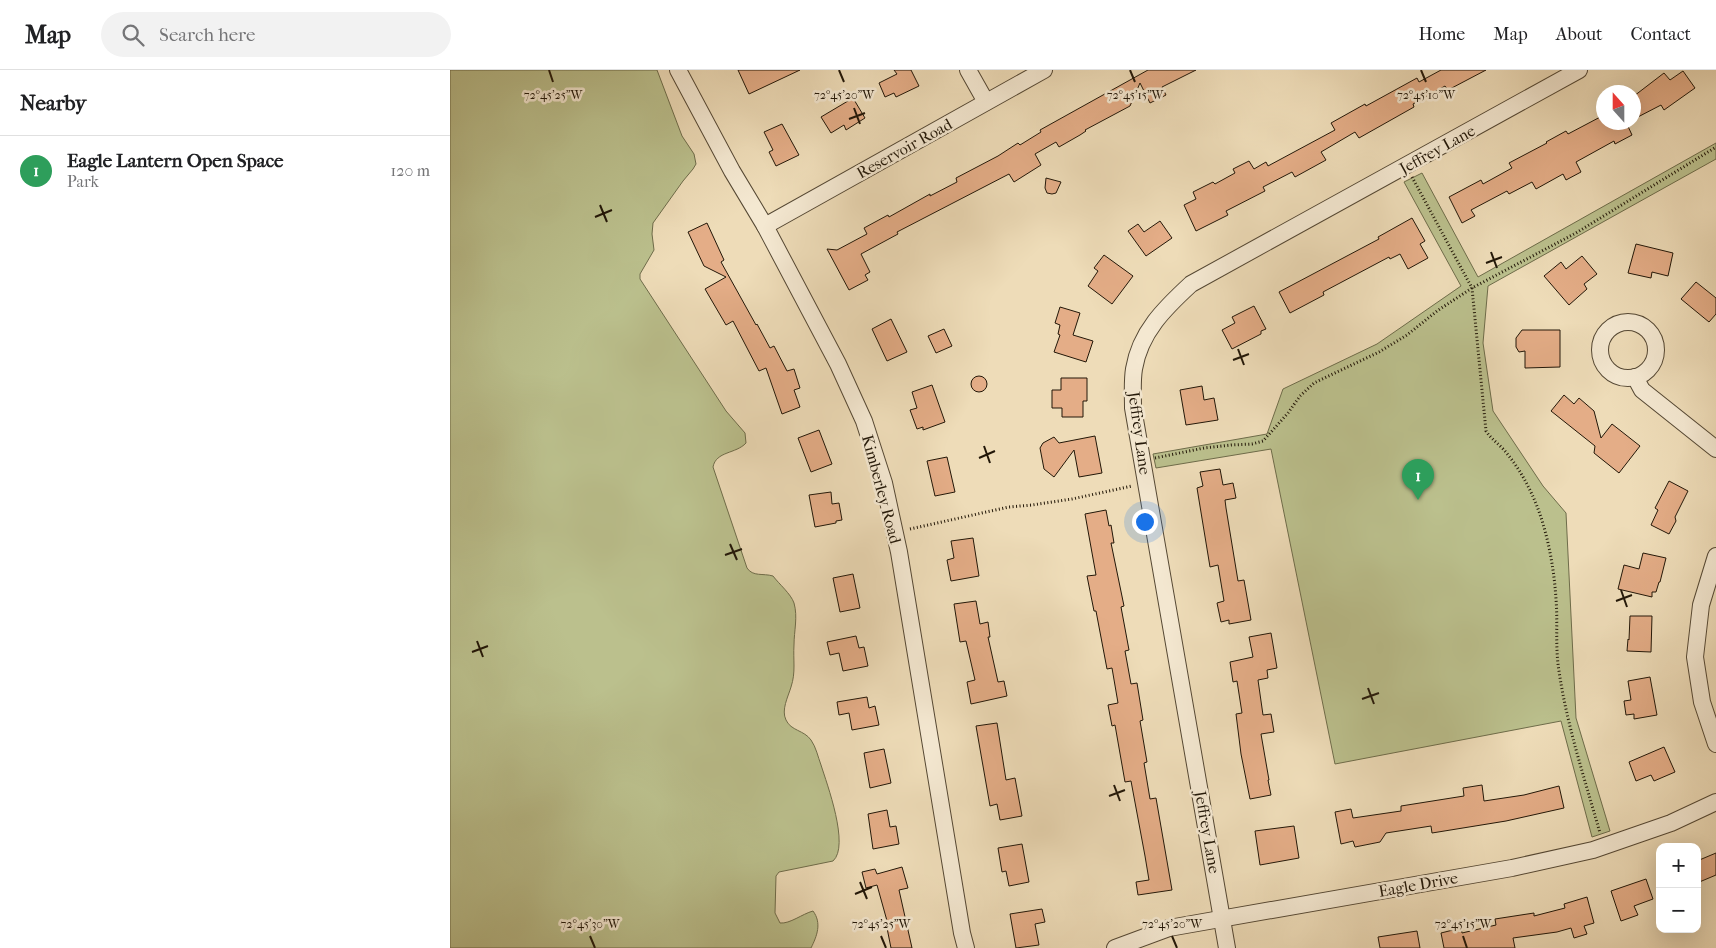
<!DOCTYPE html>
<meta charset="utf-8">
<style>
:root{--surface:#fff;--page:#f2f2f2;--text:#202124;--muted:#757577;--line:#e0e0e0;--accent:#8f2418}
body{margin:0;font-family:"IM FELL French Canon",serif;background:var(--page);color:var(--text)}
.controls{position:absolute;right:15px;bottom:15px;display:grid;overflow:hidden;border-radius:10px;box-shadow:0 5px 20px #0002}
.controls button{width:45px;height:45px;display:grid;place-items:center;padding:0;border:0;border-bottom:1px solid var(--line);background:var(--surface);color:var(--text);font:25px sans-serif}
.compass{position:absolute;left:1146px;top:15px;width:45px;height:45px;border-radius:50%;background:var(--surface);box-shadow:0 5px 20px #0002;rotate:339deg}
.you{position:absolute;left:694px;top:451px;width:18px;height:18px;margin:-12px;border:4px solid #fff;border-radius:50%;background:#1a73e8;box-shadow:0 0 0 8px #1a73e833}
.badge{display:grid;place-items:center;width:32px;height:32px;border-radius:50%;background:var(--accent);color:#fff;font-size:16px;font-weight:700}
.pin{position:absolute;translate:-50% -41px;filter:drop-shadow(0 1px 2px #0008)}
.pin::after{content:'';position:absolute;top:26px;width:18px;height:15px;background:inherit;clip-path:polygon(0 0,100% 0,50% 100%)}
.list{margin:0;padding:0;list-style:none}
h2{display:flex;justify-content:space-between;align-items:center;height:65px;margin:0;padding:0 20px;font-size:21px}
h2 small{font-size:16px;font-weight:400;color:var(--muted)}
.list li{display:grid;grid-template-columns:32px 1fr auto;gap:15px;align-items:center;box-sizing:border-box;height:70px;padding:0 20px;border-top:1px solid var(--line)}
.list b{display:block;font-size:19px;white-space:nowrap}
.list p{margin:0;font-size:16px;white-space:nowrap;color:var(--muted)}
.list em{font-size:16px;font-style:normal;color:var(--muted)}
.icon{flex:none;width:28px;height:28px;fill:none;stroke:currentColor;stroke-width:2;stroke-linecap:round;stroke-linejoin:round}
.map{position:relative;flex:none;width:1266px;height:878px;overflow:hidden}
header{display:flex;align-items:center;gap:30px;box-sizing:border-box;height:70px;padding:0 25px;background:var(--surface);border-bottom:1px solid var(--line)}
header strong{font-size:24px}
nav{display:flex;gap:28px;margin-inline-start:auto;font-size:18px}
.search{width:350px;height:45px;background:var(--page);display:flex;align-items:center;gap:12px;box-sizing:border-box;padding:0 18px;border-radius:28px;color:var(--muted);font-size:19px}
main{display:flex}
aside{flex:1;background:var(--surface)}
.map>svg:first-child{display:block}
.green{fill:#bbc08d;stroke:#6e6c4a}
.building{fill:#e4ad87;stroke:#221708}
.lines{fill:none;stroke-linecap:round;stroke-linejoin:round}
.minor-casing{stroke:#554834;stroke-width:18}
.path{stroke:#221708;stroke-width:3;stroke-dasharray:1 2.5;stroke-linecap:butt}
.minor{stroke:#f4e8d1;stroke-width:16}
.ticks{fill:none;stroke:#221708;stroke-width:2}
.labels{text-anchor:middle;stroke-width:5;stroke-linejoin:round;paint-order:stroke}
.street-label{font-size:16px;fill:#221708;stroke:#f4e8d1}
.ticks-label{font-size:12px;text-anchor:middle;fill:#221708;stroke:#f4e8d1;stroke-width:5;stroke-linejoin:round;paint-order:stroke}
</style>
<header>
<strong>Map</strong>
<div class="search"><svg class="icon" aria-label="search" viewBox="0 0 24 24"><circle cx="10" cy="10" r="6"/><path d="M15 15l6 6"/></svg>Search here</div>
<nav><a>Home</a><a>Map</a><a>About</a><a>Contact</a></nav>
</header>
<main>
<aside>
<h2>Nearby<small></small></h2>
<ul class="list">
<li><span class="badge" style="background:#2e9e5b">1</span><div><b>Eagle Lantern Open Space</b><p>Park</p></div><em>120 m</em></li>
</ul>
</aside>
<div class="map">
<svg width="1266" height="878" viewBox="0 0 1266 878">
<rect width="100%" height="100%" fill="#eedcb8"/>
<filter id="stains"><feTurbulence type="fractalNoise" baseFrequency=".004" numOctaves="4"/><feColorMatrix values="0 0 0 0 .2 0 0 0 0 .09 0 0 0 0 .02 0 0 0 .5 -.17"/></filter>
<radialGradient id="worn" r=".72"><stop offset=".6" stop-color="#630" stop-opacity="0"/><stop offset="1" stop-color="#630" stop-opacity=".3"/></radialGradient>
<g class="green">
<path d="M0,0H207L232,66L244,84L246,94L243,99L233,111L203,153L202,164L204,180L190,204V209L276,341L295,363L296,373C286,384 266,381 263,397L297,498C303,507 313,503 323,506C329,514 341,524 344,533C348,547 344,561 344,575C343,590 346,602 341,617C338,627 331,640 336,650C341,661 354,660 361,670C366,677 368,687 371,695C377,714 400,776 383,791L329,802L326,806L325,843L330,853C340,854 352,844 363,841C372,853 367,866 361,878H0Z"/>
<path d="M1266,73V89L1038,216L1033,273L1043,341L1093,416L1116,443L1126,648L1160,761L1142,767L1111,651L885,694L821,379L706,398L703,384L817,364L833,319L927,274L1011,216L954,112L972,103L1028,207Z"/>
</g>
<g class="building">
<path d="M288,0H350L299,24Z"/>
<path d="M444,0H461L469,16L446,27L444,23L435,27L429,13L447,4Z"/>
<path d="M698,0H746L712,17L716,25L700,33L690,13L680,36L635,60L636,61L630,65L609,77L606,72L585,84L591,95L564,112L559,104L447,162L448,164L411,184L420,202L415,205L418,210L399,220L377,179L387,180L417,164L414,158L438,145L439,147L480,124V126L507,112L506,108L548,86L568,73L570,75L591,62L590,60Z"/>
<path d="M991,0H1036L998,20L995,16L963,34L964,37L909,68L905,62L871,82L876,90L845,107L842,102L813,117L815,121L776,141L778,145L746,161L734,135L746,129L743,122L763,112L765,114L785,103L783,99L799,91L804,99L816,92L818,96L885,60L881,53L915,34L916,36L967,8L969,12Z"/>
<path d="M1233,1L1245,18L1214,40L1211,35L1184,49V26L1214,3L1220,10Z"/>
<path d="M403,28L415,48L396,60L394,55L381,63L371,47Z"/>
<path d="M1154,45V52H1176L1182,65L1165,74L1164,71L1126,92L1131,102L1116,110L1113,104L1086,119L1082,112L1059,124L1057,121L1021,140L1025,146L1012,153L999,127L1031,110L1033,114L1062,98L1059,93L1097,73L1096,72L1116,61L1118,64Z"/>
<path d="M332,54L349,85L326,96L319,82L323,80L314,62Z"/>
<path d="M596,108L611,112L606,123L602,124L597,123L595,118Z"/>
<path d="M962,148L975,171L970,174L978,188L958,199L950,184L940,189L939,187L873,222L874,225L840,243L829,222L929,169L928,167Z"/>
<path d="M710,151L722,168L696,186L678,161L688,154L694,162Z"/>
<path d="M257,153L274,190L271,192L306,255L307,254L320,278L324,276L337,301L344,299L350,318L344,320L350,337L332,344L316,298L309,301L283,251L276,255L255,219L276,207L254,196L238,162Z"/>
<path d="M1186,174L1223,183L1218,206L1202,202L1201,208L1178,203Z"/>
<path d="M654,185L683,206L662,234L638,216L648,201L644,198Z"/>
<path d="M1132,186L1147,204L1134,214L1137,219L1119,235L1094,206L1111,192L1116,199Z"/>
<path d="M1246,212L1266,228V244L1259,252L1231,229Z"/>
<path d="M804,236L816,259L811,261V264L782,279L772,260L785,253L782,247Z"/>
<path d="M610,237L630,243L623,265L643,271L636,292L604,282L610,265L608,264L610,255L605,253Z"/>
<path d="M441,249L457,282L437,291L422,259Z"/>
<path d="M494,259L502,276L486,283L478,266Z"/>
<path d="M1072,260H1110V297L1075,298V281L1069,282L1066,277V268Z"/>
<circle cx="529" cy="314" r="8"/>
<path d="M611,308H637V331H633V347H612V338H602V320H611Z"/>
<path d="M482,315L495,352L473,360V357L467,359L460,340L467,338L462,322Z"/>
<path d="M752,316L754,330L764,328L768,350L736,355L730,320Z"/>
<path d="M1114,325L1124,334L1129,328L1144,341L1151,368L1162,354L1190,376L1169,403L1144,383L1145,376L1101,341Z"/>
<path d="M369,360L382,394L361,402L348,368Z"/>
<path d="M645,366L652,403L629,407L624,380L604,407L594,399L590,378L593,373L604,367L609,373Z"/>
<path d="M497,387L505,422L485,426L477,391Z"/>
<path d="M770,399L773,415L783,413L786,428L775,430L776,438L788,511L794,510L801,550L779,554V550L771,552L767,533L774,531L768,495L760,497L747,418L753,416L750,402Z"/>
<path d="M1219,411L1238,421L1225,447L1226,451L1219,464L1201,455L1208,440L1205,438Z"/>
<path d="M381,422L382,434L389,433L392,450L386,451V453L365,457L359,425Z"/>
<path d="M656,440L659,456L661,455L664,473H661L674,536L671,537L679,580L675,581L681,614L687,613L693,650L690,651L697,692L694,693L700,729L706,728L722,820L688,825L686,812L699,810L695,786L681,711L675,712L665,655L662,656L658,635L668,633L662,598L657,599L646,541H644L637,506L646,505L635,444Z"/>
<path d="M523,468L529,506L501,511L497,490L504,488L501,471Z"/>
<path d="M1193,483L1216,488L1210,512H1209L1206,522H1202V527L1168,519L1174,495L1189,499Z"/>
<path d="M403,504L410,538L390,542L383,508Z"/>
<path d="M526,531L530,554L538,552L540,567H538L548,612L554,611L557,626L521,634L517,612L525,610L516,571L510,572L504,534Z"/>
<path d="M1180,546H1202L1201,582L1177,581L1178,569L1179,570Z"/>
<path d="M821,563L827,598L817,600L818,608L808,610L813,645L821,644L824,662L811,664L819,710H818L821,725L800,729L791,684L786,644L792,643L787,611L783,612L780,592L803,587L799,567Z"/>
<path d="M406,566L409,578L414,577L418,596L393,601L389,583L380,585L377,572Z"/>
<path d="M1200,607L1207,645L1184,649V644L1176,645L1174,631L1181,630L1178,611Z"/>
<path d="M417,627L419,638L425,636L429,655L402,660L399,643L389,645L387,632Z"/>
<path d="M547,653L556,710L565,708L572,746L550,750L547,734L540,736L526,656Z"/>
<path d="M1214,677L1225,702L1204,711L1201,705L1186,711L1179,692Z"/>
<path d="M434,679L441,713L420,718L414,683Z"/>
<path d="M1032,715L1034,731L1074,725L1109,716L1114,738L1056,751L982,763L981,756L936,763L930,772L905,777L903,771L891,774L885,742L901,739L903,748L951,741V736L1014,726L1013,718Z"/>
<path d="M437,740L440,757L446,756L449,774L423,779L418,744Z"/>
<path d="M844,756L849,788L810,795L805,761Z"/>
<path d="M572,774L579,812L559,816L556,801L552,802L548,778Z"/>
<path d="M1266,783V805L1247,813V791Z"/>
<path d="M452,797L458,818L449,820L462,878H441L437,858H439L427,815L416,818L412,802L425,799L427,804Z"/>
<path d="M1196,809L1203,829L1184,836L1188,845L1171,851L1161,821Z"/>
<path d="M1137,827L1144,853L1134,856L1137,864L1124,868L1121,858L1107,862L1063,868L1065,878H994L991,863L1011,858L1012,863L1046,855L1045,849L1084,843V846L1115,838L1114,834Z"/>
<path d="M592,839L595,852L585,854L589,875L566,878L560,844Z"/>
<path d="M967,861L970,878H930L928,867Z"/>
</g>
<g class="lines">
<g class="minor-casing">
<g id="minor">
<path d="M228,0L282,101L315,156L388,294L414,351L434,413L449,482L512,863L516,878"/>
<path d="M518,0L536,32"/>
<path d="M315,156L594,0"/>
<circle cx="1178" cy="280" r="28"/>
<path d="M1185,307L1192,320L1266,379"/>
<path d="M1266,486L1251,535L1245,587L1252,632L1266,674"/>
<path d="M665,878L719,858L1062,798L1143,780L1221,753L1266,732"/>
<path d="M777,878L683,338C683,325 682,311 684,299C690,262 715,238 741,214L1129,0"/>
</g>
</g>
<g class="path">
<path d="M962,107L1022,218L1036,361C1041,369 1048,373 1054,380C1068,396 1079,416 1087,436C1098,465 1104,498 1106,529C1108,553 1105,577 1109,601C1117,656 1135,710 1150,763"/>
<path d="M705,388L754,378L781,375L802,374L813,371L838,343L850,326L864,313L929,282L957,265L987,241L1022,218L1126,163L1266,77"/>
<path d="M460,459L559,437L582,435L622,429L682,416"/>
</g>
<use href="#minor" class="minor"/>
</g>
<path class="ticks" d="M99,0L103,12M389,0L394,12M680,0L685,12M971,0L976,12M404,38L410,54M399,49L415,43M150,135L157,152M145,147L162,140M1041,182L1047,198M1036,193L1052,187M788,279L794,295M783,290L799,284M534,376L540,393M529,388L545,381M280,474L287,490M275,485L292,479M1171,520L1177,537M1166,531L1182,525M27,571L33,587M22,582L38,576M918,618L924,634M912,629L929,623M664,715L670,731M659,726L675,720M410,812L417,829M405,824L422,817M140,866L145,878M431,866L436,878M722,866L727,878M1013,866L1017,878"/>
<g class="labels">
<g class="street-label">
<text transform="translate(454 78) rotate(-29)" y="6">Reservoir Road</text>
<text transform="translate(987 79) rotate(-29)" y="6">Jeffrey Lane</text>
<text transform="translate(690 363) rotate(82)" y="6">Jeffrey Lane</text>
<text transform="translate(432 419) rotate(75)" y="6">Kimberley Road</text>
<text transform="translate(758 762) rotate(80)" y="6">Jeffrey Lane</text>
<text transform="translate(968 814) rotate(-10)" y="6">Eagle Drive</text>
</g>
</g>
<g class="ticks-label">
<text x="103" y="29">72°45'25"W</text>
<text x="394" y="29">72°45'20"W</text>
<text x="685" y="29">72°45'15"W</text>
<text x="976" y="29">72°45'10"W</text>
<text x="140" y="858">72°45'30"W</text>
<text x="431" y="858">72°45'25"W</text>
<text x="722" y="858">72°45'20"W</text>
<text x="1013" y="858">72°45'15"W</text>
</g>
<rect width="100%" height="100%" filter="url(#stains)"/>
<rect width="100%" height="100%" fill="url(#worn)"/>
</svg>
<div class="controls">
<button>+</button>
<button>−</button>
</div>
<svg class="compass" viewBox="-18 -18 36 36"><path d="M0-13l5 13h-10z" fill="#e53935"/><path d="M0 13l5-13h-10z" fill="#757577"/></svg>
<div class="you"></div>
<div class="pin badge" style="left:968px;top:430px;background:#2e9e5b">1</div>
</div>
</main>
